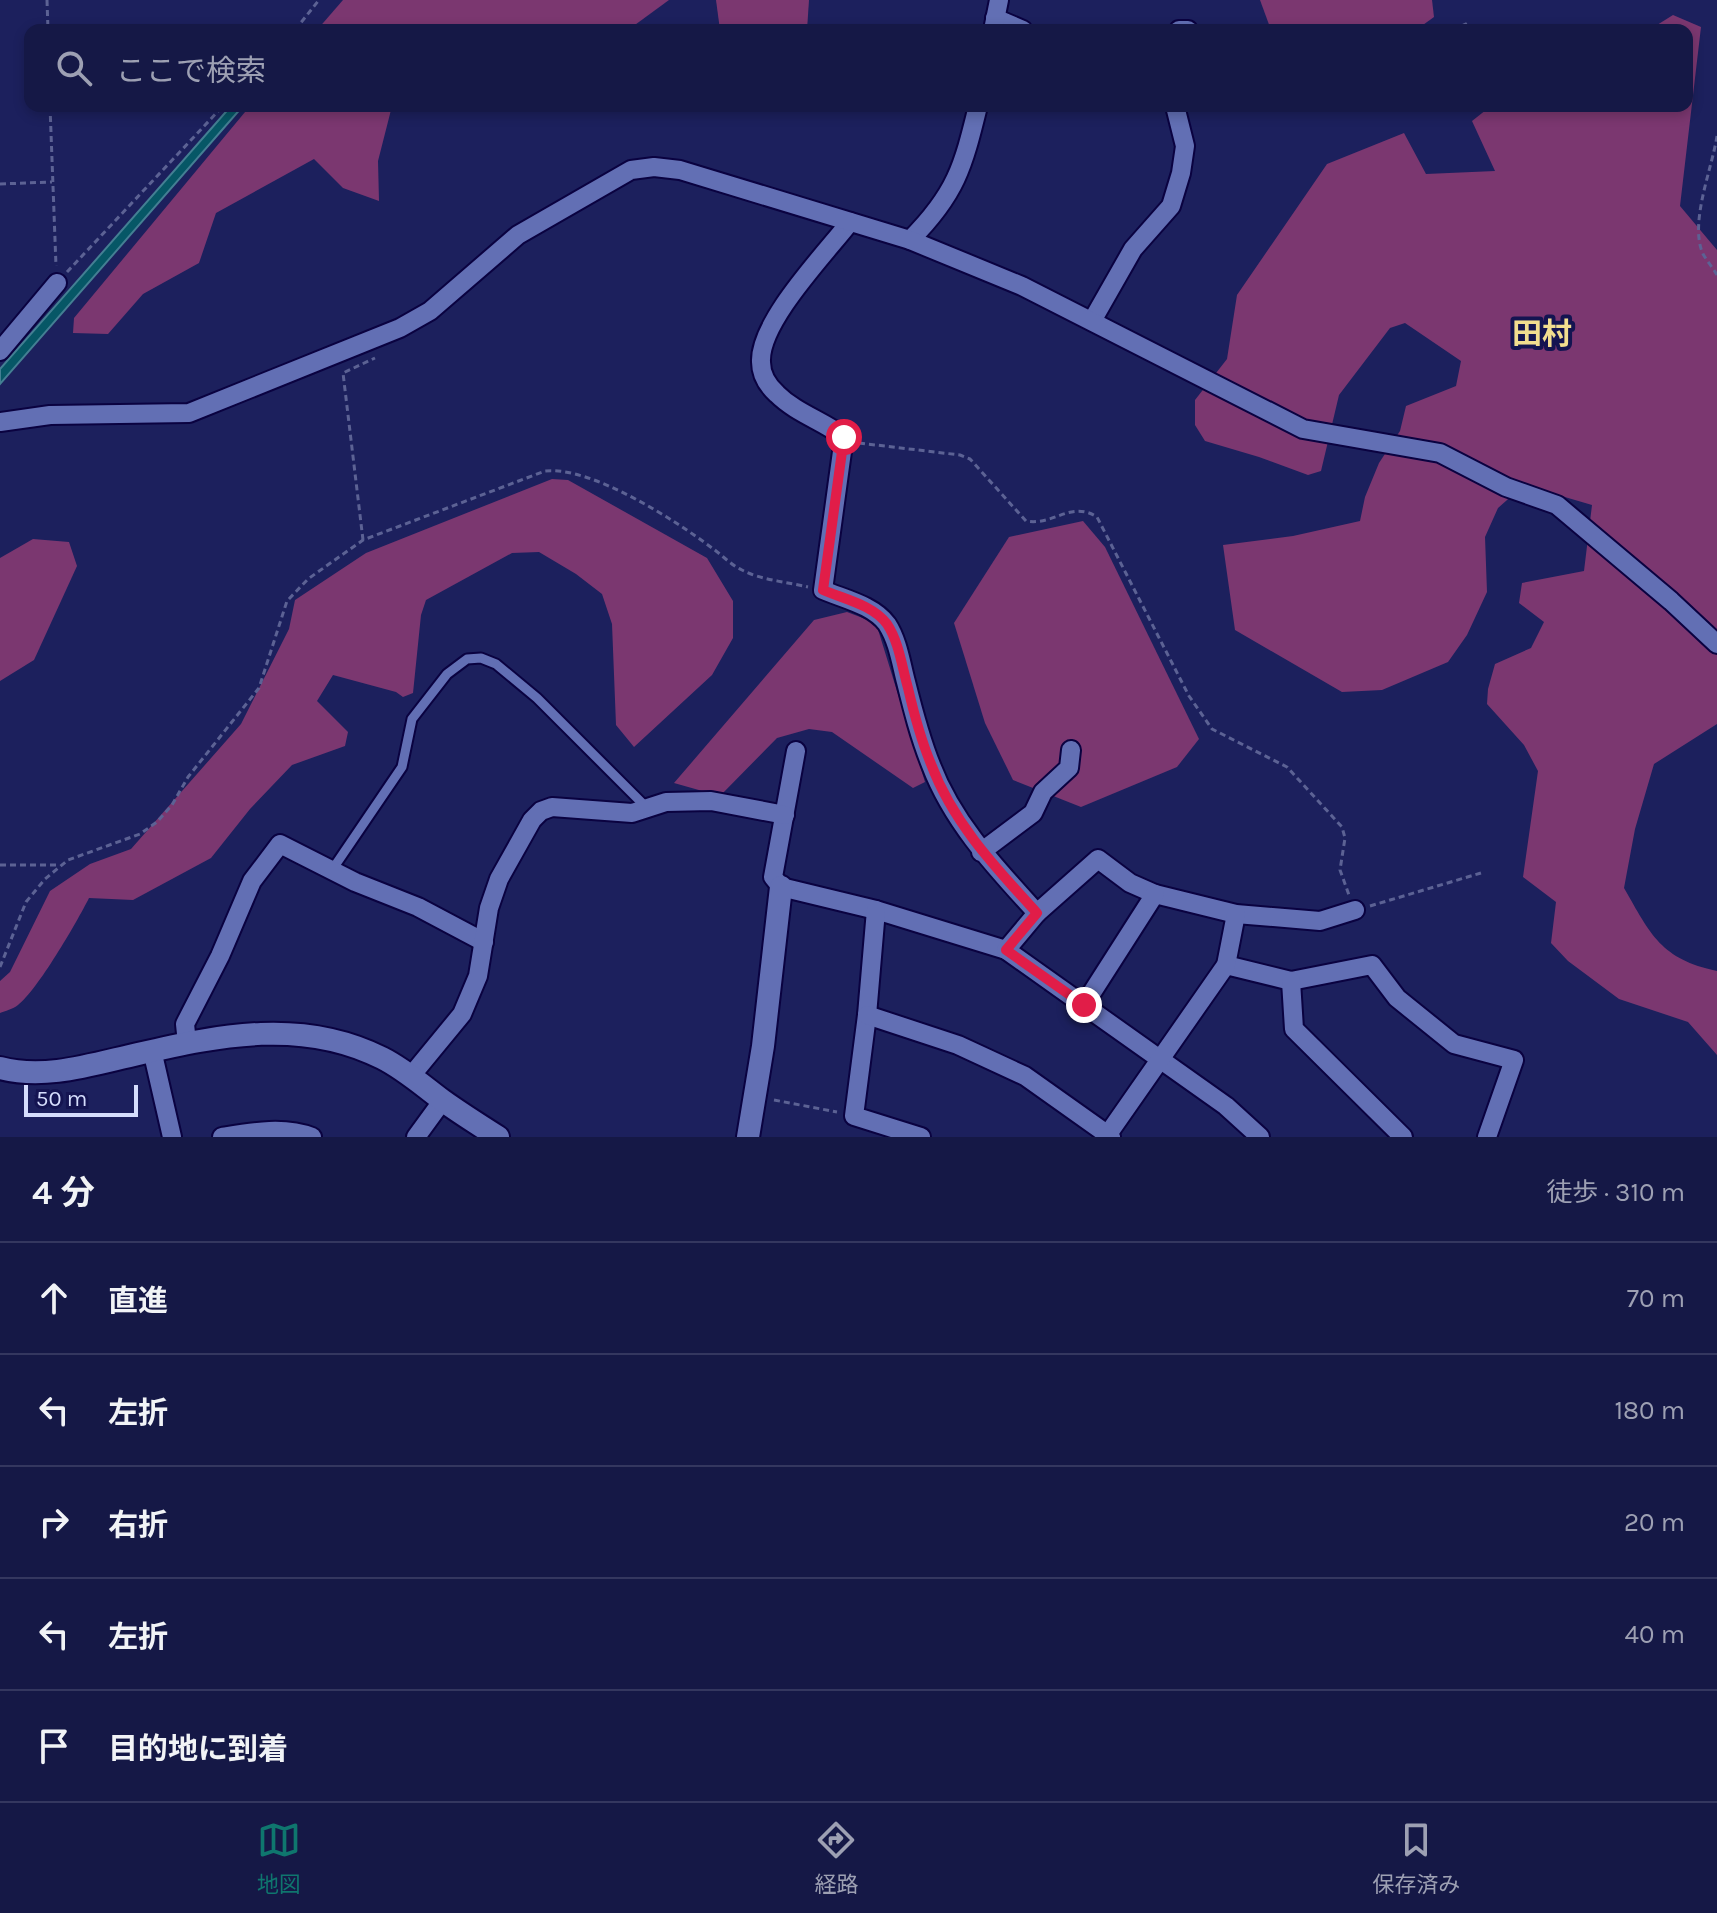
<!DOCTYPE html>
<html lang="ja">
<meta charset="utf-8">
<style>
:root{--surface:#151846;--page:#1e214d;--text:#f1f3f6;--muted:#9da0b3;--line:#34375f;--accent:#0f766e}
body{margin:0;font-family:Karla,"Noto Sans JP",sans-serif;background:var(--page);color:var(--text)}
.scale{position:absolute;left:24px;bottom:20px;width:114px;box-sizing:border-box;padding-left:8px;border:4px solid #d5ddfc;border-top:0;font-size:22px;line-height:28px;white-space:nowrap;color:#d5ddfc;-webkit-text-stroke:6px #141451;paint-order:stroke}
.stop{position:absolute;width:24px;height:24px;margin:-18px;border:6px solid #e11d48;border-radius:50%;background:#fff}
.stop.end{background:#e11d48;border-color:#fff;box-shadow:0 2px 8px #0008}
.list{margin:0;padding:0;list-style:none}
h2{display:flex;justify-content:space-between;align-items:center;height:104px;margin:0;padding:0 32px;font-size:34px}
h2 small{font-size:26px;font-weight:400;color:var(--muted)}
.list li{display:grid;grid-template-columns:52px 1fr auto;gap:24px;align-items:center;box-sizing:border-box;height:112px;padding:0 32px;border-top:2px solid var(--line)}
.list b{display:block;font-size:30px;white-space:nowrap}
.list em{font-size:26px;font-style:normal;color:var(--muted)}
.icon{flex:none;width:44px;height:44px;fill:none;stroke:currentColor;stroke-width:2;stroke-linecap:round;stroke-linejoin:round}
.map{position:relative;flex:none;width:1717px;height:1137px;overflow:hidden}
.search{position:absolute;background:var(--surface);box-shadow:0 4px 12px #0003;left:24px;right:24px;top:24px;height:88px;display:flex;align-items:center;gap:20px;box-sizing:border-box;padding:0 28px;border-radius:16px;color:var(--muted);font-size:30px}
.sheet{height:664px;background:var(--surface)}
nav{display:flex;justify-content:space-around;align-items:center;box-sizing:border-box;height:112px;border-top:2px solid var(--line);background:var(--surface);font-size:22px;color:var(--muted)}
nav a{display:grid;justify-items:center;gap:4px}
nav .on{color:var(--accent)}
.map>svg:first-child{display:block}
.forest{fill:#7b3770}
.water{fill:#065766;stroke:#447f93;stroke-width:2}
.lines{fill:none;stroke-linecap:round;stroke-linejoin:round}
.service-casing{stroke:#0a0240;stroke-width:13}
.minor-casing{stroke:#0a0240;stroke-width:22}
.tertiary-casing{stroke:#0a0240;stroke-width:26}
.path{stroke:#5c6294;stroke-width:3;stroke-dasharray:6 4;stroke-linecap:butt}
.service{stroke:#626fb4;stroke-width:9}
.minor{stroke:#626fb4;stroke-width:18}
.tertiary{stroke:#626fb4;stroke-width:22}
.route{stroke:#e11d48;stroke-width:10}
.labels{text-anchor:middle;stroke-width:8;stroke-linejoin:round;paint-order:stroke}
.quarter-label{font-size:30px;font-weight:bold;fill:#f2dd8f;stroke:#141451}
</style>
<div class="map">
<svg width="1717" height="1137" viewBox="0 0 1717 1137">
<rect width="100%" height="100%" fill="#1c205d"/>
<g class="forest">
<path d="M343,0H669L628,30H317Z"/>
<path d="M716,0H809L807,30H720Z"/>
<path d="M1260,0H1432L1434,17L1416,30H1271Z"/>
<path d="M1673,15L1701,27L1680,206L1717,250V724L1654,764L1635,829L1624,888C1651,935 1661,959 1717,971V1055L1688,1022L1619,999L1568,961L1551,943L1556,902L1523,877L1538,771L1524,745L1487,704L1488,689L1495,664L1531,648L1544,622L1519,603L1522,583L1584,571L1592,505L1524,485L1498,508L1485,537L1487,592L1467,635L1448,662L1382,690L1342,692L1235,630L1223,545L1293,536L1360,521L1365,497L1379,463L1400,431L1406,406L1456,386L1461,361L1405,323L1390,328L1339,395L1321,471L1308,475L1259,457L1205,441L1195,425V400L1227,359L1237,295L1327,164L1404,133L1426,174L1495,171L1472,121L1491,106H1687V30H1649Z"/>
<path d="M250,106H392L378,161L379,201L343,188L314,159L216,213L199,263L143,294L108,334L73,333L74,318Z"/>
<path d="M552,479L568,480L707,558L733,601V638L712,675L634,747L616,725L612,624L602,594L576,574L539,552L512,553L426,600L421,615L413,693L403,697L396,692L333,675L317,701L348,732L345,746L292,765L250,809L211,858L133,900L89,898C77,922 37,991 18,1005C13,1009 5,1011 0,1013V981L10,972L50,891L90,864L131,849L241,724L289,629L295,600L366,553Z"/>
<path d="M1083,521L1105,547L1199,739L1177,767L1081,807L1013,780L985,723L954,623L1009,537Z"/>
<path d="M33,539L69,542L77,566L34,660L0,681V558Z"/>
<path d="M847,612L876,623L925,782L913,788L832,732L809,729L777,738L720,796L674,783L814,620Z"/>
</g>
<path class="water" d="M231,106H243L0,384V369Z"/>
<g class="lines">
<g class="service-casing">
<path id="service" d="M332,870L402,767L412,719L447,674L467,659L481,658L496,664L537,698L647,808"/>
</g>
<g class="minor-casing">
<g id="minor">
<path d="M995,18L1023,30"/>
<path d="M993,30L999,0"/>
<path d="M1179,30H1188"/>
<path d="M850,222C825,254 759,322 761,362C761,375 767,385 777,394C796,413 823,421 844,437L823,590C844,599 873,605 887,624C898,641 901,663 906,682C913,710 920,738 931,765C953,823 996,868 1037,913"/>
<path d="M910,240C956,194 963,167 978,106"/>
<path d="M1092,321L1133,249L1171,206L1181,173L1185,146L1175,106"/>
<path d="M0,351L57,283"/>
<path d="M0,422L50,415L189,413L400,328L430,311L518,235L631,170L654,167L680,170L910,240L1022,286L1303,429L1440,453L1506,487L1557,505L1671,601L1717,644"/>
<path d="M796,751L773,877L781,887L876,910L1006,950L1226,1106L1260,1137"/>
<path d="M981,852L1033,813L1043,792L1069,768L1071,750"/>
<path d="M876,910L867,1015L854,1116L921,1137"/>
<path d="M1006,950L1037,913L1098,859L1130,883L1155,894L1236,914L1320,921L1355,910"/>
<path d="M1226,965L1291,981L1372,965L1397,998L1454,1044L1514,1060L1487,1137"/>
<path d="M1291,981L1294,1029L1403,1137"/>
<path d="M1084,1005L1155,894"/>
<path d="M867,1015L958,1045L1025,1076L1111,1137"/>
<path d="M187,1043L185,1024L220,956L252,881L280,844L355,882L418,907L484,942"/>
<path d="M152,1050L172,1137"/>
<path d="M411,1076L462,1014L478,976L489,908L499,879L532,820L541,811L552,807L632,813L666,802L711,801L785,815"/>
<path d="M222,1137C252,1132 284,1126 312,1137"/>
<path d="M416,1137L443,1100"/>
<path d="M1106,1137L1226,965L1236,914"/>
</g>
</g>
<g class="tertiary-casing">
<g id="tertiary">
<path d="M0,1068C46,1080 93,1064 138,1054C220,1035 303,1018 382,1058C404,1069 422,1085 442,1100C460,1113 479,1125 498,1137"/>
<path d="M748,1137L763,1046L781,887"/>
</g>
</g>
<g class="path">
<path d="M47,0L48,30"/>
<path d="M295,30L319,0"/>
<path d="M1452,30L1466,24L1479,30"/>
<path d="M50,106L56,266"/>
<path d="M1717,136C1712,169 1689,223 1703,254C1707,261 1713,268 1717,275"/>
<path d="M0,184L52,182"/>
<path d="M67,272L223,106"/>
<path d="M859,443L960,455L970,459L1026,521C1054,526 1071,500 1097,517L1189,696L1212,729L1287,767L1342,827L1345,838L1340,870L1349,895"/>
<path d="M363,540L343,373L375,358"/>
<path d="M0,865H60"/>
<path d="M1370,906L1481,873"/>
<path d="M0,967L26,902L45,879L68,860L140,834L157,822L172,805L188,777L259,688L287,601L308,579L363,540L545,471C591,466 675,520 712,548C722,555 731,565 742,570C761,580 787,582 808,587"/>
<path d="M774,1100L837,1112"/>
</g>
<use href="#service" class="service"/>
<use href="#minor" class="minor"/>
<use href="#tertiary" class="tertiary"/>
</g>
<g class="lines">
<path class="route" d="M844,437L823,590C844,599 873,605 887,624C899,642 902,667 908,688C914,714 921,740 931,764C953,823 996,868 1037,913L1006,950L1084,1005"/>
</g>
<g class="labels">
<g class="quarter-label">
<text x="1542" y="344">田村</text>
</g>
</g>
</svg>
<div class="scale">50 m</div>
<div class="stop" style="left:844px;top:437px"></div>
<div class="stop end" style="left:1084px;top:1005px"></div>
<div class="search"><svg class="icon" aria-label="search" viewBox="0 0 24 24"><circle cx="10" cy="10" r="6"/><path d="M15 15l6 6"/></svg>ここで検索</div>
</div>
<section class="sheet">
<h2>4 分<small>徒歩 · 310 m</small></h2>
<ul class="list">
<li><svg class="icon" aria-label="ahead" viewBox="0 0 24 24"><path d="M12 20V5M6 11l6-6 6 6"/></svg><div><b>直進</b></div><em>70 m</em></li>
<li><svg class="icon" aria-label="left" viewBox="0 0 24 24"><path d="M17 20v-9H6M10 6l-5 5 5 5"/></svg><div><b>左折</b></div><em>180 m</em></li>
<li><svg class="icon" aria-label="right" viewBox="0 0 24 24"><path d="M7 20v-9h11M14 6l5 5-5 5"/></svg><div><b>右折</b></div><em>20 m</em></li>
<li><svg class="icon" aria-label="left" viewBox="0 0 24 24"><path d="M17 20v-9H6M10 6l-5 5 5 5"/></svg><div><b>左折</b></div><em>40 m</em></li>
<li><svg class="icon" aria-label="arrive" viewBox="0 0 24 24"><path d="M6 21V4h12l-3 4 3 4H6"/></svg><div><b>目的地に到着</b></div></li>
</ul>
</section>
<nav>
<a class="on"><svg class="icon" aria-label="map" viewBox="0 0 24 24"><path d="M3 6l6-2 6 2 6-2v14l-6 2-6-2-6 2zM9 4v14M15 6v14"/></svg>地図</a>
<a><svg class="icon" aria-label="directions" viewBox="0 0 24 24"><path d="M12 3l9 9-9 9-9-9zM9 14v-3h6M13 9l2 2-2 2"/></svg>経路</a>
<a><svg class="icon" aria-label="saved" viewBox="0 0 24 24"><path d="M7 4h10v16l-5-4-5 4z"/></svg>保存済み</a>
</nav>
